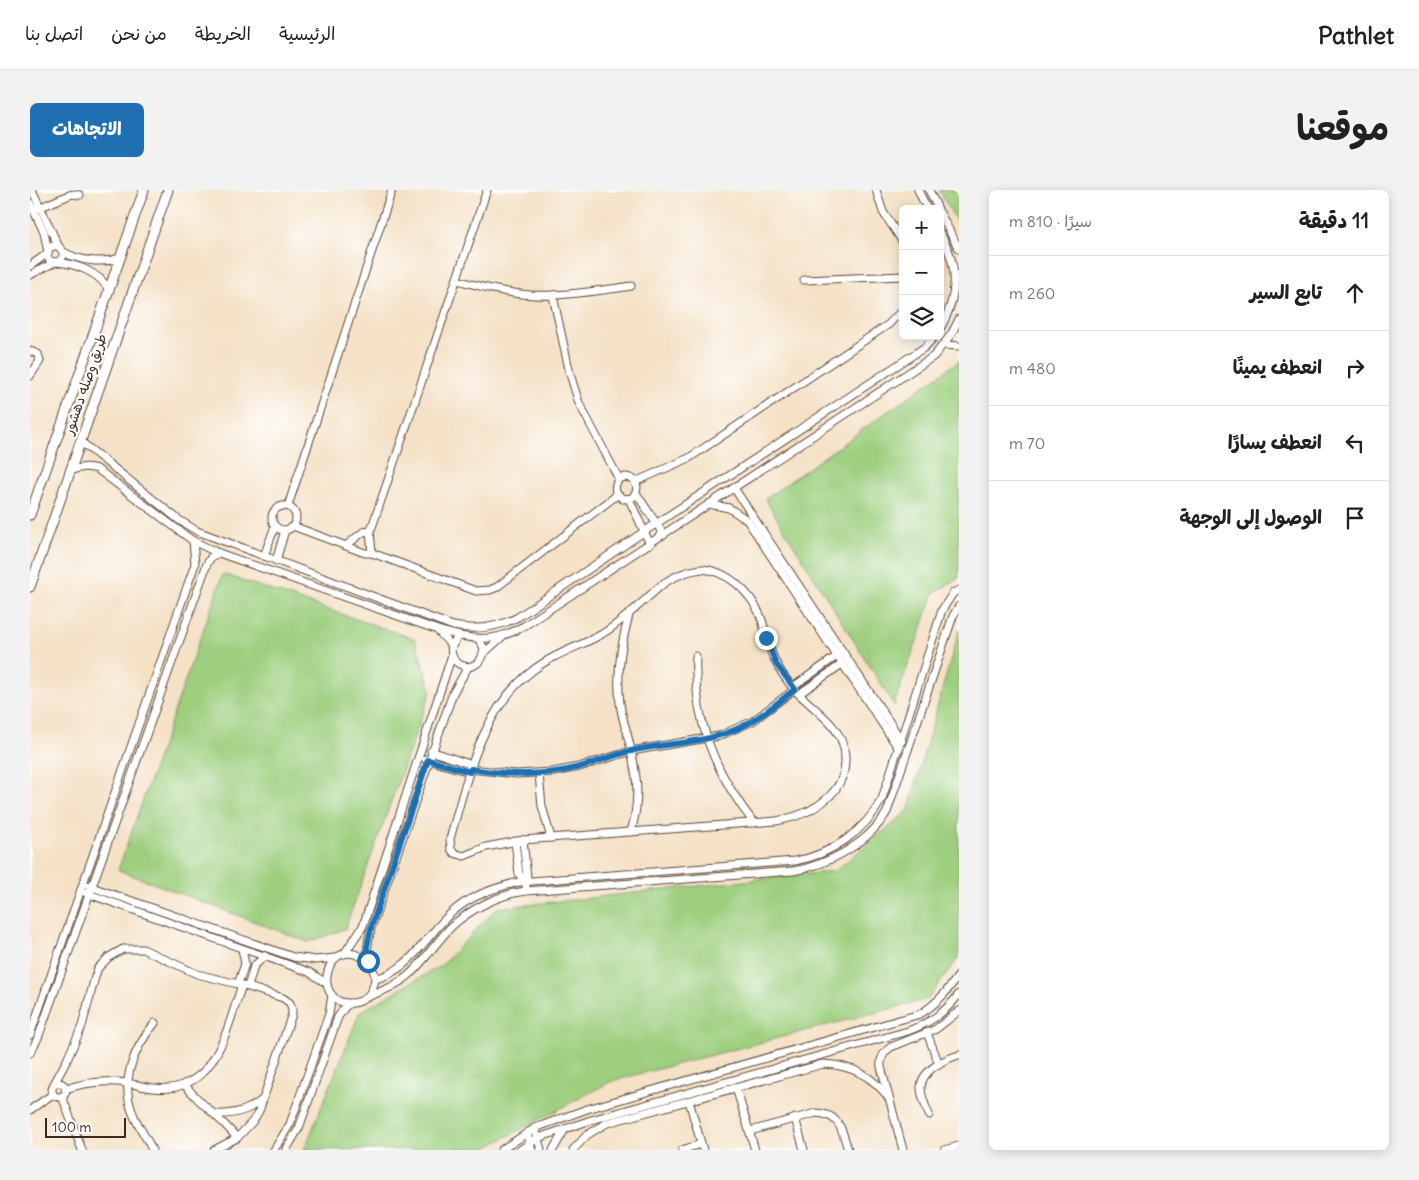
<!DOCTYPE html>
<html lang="ar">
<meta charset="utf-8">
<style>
:root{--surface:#fff;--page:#f2f2f2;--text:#202124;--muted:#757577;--line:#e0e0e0;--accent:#1f6fb2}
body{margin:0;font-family:Delius,"Playpen Sans Arabic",sans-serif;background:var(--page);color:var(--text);direction:rtl}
.controls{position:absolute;right:15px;top:15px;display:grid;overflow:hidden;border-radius:8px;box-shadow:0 2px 12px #0003}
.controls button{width:45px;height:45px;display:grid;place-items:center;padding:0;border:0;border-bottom:1px solid var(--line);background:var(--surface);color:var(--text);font:25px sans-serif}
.scale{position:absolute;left:15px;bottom:12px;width:81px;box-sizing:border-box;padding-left:5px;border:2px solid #3b2a1e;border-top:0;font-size:14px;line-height:18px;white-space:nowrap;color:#3b2a1e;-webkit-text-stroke:4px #fff;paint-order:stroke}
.stop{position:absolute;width:15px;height:15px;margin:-11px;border:4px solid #1f6fb2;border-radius:50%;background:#fff}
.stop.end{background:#1f6fb2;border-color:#fff;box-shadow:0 1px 5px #0008}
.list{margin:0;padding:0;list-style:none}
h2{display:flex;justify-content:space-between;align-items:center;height:65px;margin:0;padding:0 20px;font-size:21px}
h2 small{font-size:16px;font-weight:400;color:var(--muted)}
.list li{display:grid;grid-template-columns:32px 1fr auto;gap:15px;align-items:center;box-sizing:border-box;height:75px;padding:0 20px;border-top:1px solid var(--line)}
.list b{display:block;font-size:19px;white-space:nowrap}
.list em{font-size:16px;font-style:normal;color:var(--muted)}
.icon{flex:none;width:28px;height:28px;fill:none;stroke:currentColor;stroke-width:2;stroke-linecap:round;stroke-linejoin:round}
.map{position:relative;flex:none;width:929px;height:960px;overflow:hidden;direction:ltr;border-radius:8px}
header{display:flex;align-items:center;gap:30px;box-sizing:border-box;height:70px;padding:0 25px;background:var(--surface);border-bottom:1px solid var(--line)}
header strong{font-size:24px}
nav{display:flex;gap:28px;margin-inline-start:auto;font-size:18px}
.intro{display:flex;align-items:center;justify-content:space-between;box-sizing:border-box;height:120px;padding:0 30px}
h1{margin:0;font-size:35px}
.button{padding:12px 22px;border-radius:8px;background:var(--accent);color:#fff;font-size:18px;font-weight:700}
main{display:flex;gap:30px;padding:0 30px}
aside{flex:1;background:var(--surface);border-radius:8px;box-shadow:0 2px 12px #0003}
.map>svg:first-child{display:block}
.green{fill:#9ecf7f;stroke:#6c7c4e}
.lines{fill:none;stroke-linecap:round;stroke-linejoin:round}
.minor-casing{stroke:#574537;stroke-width:9}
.major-casing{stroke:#574537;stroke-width:11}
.minor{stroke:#fff;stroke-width:7}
.major{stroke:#fff;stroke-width:9}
.route{stroke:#1f6fb2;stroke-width:6}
.labels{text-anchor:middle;stroke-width:4.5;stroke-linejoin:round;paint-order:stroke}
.street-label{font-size:14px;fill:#3b2a1e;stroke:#fff}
</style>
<header>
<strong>Pathlet</strong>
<nav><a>الرئيسية</a><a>الخريطة</a><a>من نحن</a><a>اتصل بنا</a></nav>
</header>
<div class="intro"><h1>موقعنا</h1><a class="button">الاتجاهات</a></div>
<main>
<aside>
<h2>11 دقيقة<small>سيرًا · 810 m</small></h2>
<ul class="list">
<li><svg class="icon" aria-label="ahead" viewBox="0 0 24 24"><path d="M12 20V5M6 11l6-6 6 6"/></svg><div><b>تابع السير</b></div><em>260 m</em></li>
<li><svg class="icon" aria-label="right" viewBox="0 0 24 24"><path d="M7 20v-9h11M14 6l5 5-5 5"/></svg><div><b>انعطف يمينًا</b></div><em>480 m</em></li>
<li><svg class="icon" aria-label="left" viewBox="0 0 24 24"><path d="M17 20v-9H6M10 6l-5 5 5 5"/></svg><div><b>انعطف يسارًا</b></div><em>70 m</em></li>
<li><svg class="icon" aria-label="arrive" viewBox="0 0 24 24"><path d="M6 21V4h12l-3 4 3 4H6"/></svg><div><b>الوصول إلى الوجهة</b></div></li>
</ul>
</aside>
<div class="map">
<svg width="929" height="960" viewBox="0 0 929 960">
<rect width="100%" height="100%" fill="#fff"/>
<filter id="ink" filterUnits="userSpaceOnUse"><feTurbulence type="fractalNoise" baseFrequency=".02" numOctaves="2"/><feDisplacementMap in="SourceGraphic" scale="10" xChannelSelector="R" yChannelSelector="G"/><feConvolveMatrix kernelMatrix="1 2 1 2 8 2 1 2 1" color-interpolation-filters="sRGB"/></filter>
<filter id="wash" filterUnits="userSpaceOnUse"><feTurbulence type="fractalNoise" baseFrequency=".0096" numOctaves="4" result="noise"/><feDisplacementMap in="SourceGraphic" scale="20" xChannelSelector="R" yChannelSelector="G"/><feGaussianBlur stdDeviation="1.12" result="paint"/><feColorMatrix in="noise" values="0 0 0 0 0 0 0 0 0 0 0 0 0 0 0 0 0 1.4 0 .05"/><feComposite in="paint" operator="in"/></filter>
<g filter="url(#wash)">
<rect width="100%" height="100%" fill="#f4e1c6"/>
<g class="green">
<path d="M909,0H929V36Z"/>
<path d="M929,171V388L904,403L864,515L735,309Z"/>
<path d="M193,384L385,449L401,501L315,739L278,752L88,680Z"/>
<path d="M929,440V767L898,809L582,891L452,960H274L330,822L412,775L467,718L805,681L878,621Z"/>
</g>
</g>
<g filter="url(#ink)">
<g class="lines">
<g class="minor-casing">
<g id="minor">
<path d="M2,0L29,57"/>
<path d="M846,0L853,22L873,52"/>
<path d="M888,0L897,19"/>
<path d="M899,0L908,19"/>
<path d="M0,13L14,42L18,62"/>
<path d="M6,19L42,4L50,5"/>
<path d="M910,23L929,59"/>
<path d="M910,43C929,76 929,105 910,139"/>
<circle cx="25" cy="64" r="8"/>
<path d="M32,61C48,71 72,74 90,68"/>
<path d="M27,72C46,74 69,82 79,100"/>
<path d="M0,76L18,63"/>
<path d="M0,85L25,72"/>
<path d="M427,90C459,99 491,107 523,105C549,104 575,100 601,96"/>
<path d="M774,90L873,86"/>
<path d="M523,106L540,184L549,213L589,289"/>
<path d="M914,155L929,156"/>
<path d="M0,161L8,164L10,171L0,186"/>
<path d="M50,251L149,330L167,341L423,436C447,441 467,438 488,427L615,341L895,157L905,146"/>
<path d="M40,281C50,277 57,276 67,279L163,351L186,362L408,440C440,450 463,454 494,436C631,347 767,256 904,166L922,143L929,129"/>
<path d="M605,292L659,268L859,134L873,119"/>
<path d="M704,298L872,551"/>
<path d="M606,303L602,308L593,309L586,303C583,290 593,283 604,290L607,297L606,303L634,345"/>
<path d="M599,309L620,354"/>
<path d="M679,314L699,318L717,330L869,559"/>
<circle cx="254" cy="328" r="12"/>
<path d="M258,316L362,0"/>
<path d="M263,336L335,363H342"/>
<path d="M340,341L342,363L446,401L460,400L467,397L587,305"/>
<path d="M317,355L333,342L340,341L342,337L457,0"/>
<path d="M234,366L245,336"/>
<path d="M246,371L255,340"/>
<path d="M671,379C698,380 721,403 731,427C736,442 738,457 745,471C750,481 757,491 764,499C784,521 817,537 815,571C815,583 812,591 805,600C790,619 769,627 746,631L493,650L456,657L434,666L424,663L421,659L420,649C437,590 450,521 502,481C523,464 549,457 572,444C595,430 614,410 634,393C646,385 657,381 671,379Z"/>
<path d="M599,425C591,454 586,483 590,513C591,523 594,533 597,543C606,581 612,603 601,642"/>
<path d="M408,441L422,456"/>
<path d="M430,446C402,469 450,495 454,458L449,450"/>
<path d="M453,464L472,447"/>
<path d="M666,466C663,530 685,583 724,633"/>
<path d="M763,497L807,466"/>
<path d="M769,504L812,474"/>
<path d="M401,561L442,575"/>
<path d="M395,569L440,582"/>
<path d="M441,579L486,584L523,582L549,577L601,561L689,546L723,531L765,499"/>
<path d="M509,584L512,616L521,648"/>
<path d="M493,650L497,687L496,696"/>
<path d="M485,651L489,684L495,692"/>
<path d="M59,696L263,767L286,770L306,768"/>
<path d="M56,703L279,782L296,793"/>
<path d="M314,764L333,736L422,465"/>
<path d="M338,771C295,739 279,817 323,813C333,812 340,805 343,797C349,782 340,779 338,768C336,758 339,748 341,738L423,503L438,477"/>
<path d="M345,789C381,780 394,748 420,724C439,706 464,698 489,692L765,671C801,665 835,641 852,609L912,420L923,403L929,400"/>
<path d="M208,794L215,774L212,759"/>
<path d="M218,797L224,776L235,766"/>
<path d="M337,807C351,802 366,796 378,786C394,772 406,752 421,737C440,719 470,704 496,701L763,681C798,675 838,654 857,622L923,426L929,416"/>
<path d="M897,843L909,874"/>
<path d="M0,845L165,374L163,351"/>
<path d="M0,863L8,848L177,374L181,367L189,363"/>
<circle cx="29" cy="900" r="7"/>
<path d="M24,894L37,870L52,836L65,787L68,778L79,767L93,759H113L167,784L212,795L253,808L260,813L262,819V824L229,921L223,931L207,948L184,960"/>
<path d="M154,894C170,914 191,928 207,948"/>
<path d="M706,898L725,960"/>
<path d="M35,899C56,892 75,890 96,893C105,894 114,897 123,898C186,905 196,840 212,795"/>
<path d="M32,906L52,960"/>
<path d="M659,911L673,960"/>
<path d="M0,920L23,904"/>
<path d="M185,924C202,925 218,921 232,910"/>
<path d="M899,925C896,917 891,907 891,898C891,880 915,869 929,865"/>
<path d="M765,928L774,960"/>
<path d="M505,938L511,960"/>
<path d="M720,941L786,923C810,924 812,940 818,960"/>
<path d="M497,943L502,960"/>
<path d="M122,960C117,948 109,938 104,926C89,893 103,859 125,833"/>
<path d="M244,960L260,934L299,824L302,805"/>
<path d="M256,960L269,938L308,827L315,817L320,813"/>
<path d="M471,960L505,938L557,919L890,824C907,814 918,800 929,785"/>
<path d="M490,960L508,948L561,930L878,841C899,833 915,823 929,804"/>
<path d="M523,960L535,939"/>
<path d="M543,960L557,945L577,933L793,874C822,875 844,886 860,910"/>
<path d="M652,960L671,954"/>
<path d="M873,960L851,877C850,868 853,862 861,857L906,839L929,821"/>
<path d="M914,960L929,956"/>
</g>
</g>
<g class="major-casing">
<g id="major">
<path d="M0,325L114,0"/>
<path d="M0,397L138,0"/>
</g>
</g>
<use href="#minor" class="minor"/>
<use href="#major" class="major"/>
</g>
</g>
<g class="lines" filter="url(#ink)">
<path class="route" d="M338,771L337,757L341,738L398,570L440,582L441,579C477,585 515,587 550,577C567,572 584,565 601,561C634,553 669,554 702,541C726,532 745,515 765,499L746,474L736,448"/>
</g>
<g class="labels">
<g class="street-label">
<text transform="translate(55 194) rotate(-71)" y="5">طريق وصله دهشور</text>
</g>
</g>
</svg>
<div class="controls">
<button>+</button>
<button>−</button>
<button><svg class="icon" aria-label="layers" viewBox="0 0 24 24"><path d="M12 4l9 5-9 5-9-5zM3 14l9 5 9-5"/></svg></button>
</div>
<div class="scale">100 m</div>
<div class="stop" style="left:338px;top:771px"></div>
<div class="stop end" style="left:736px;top:448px"></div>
</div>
</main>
